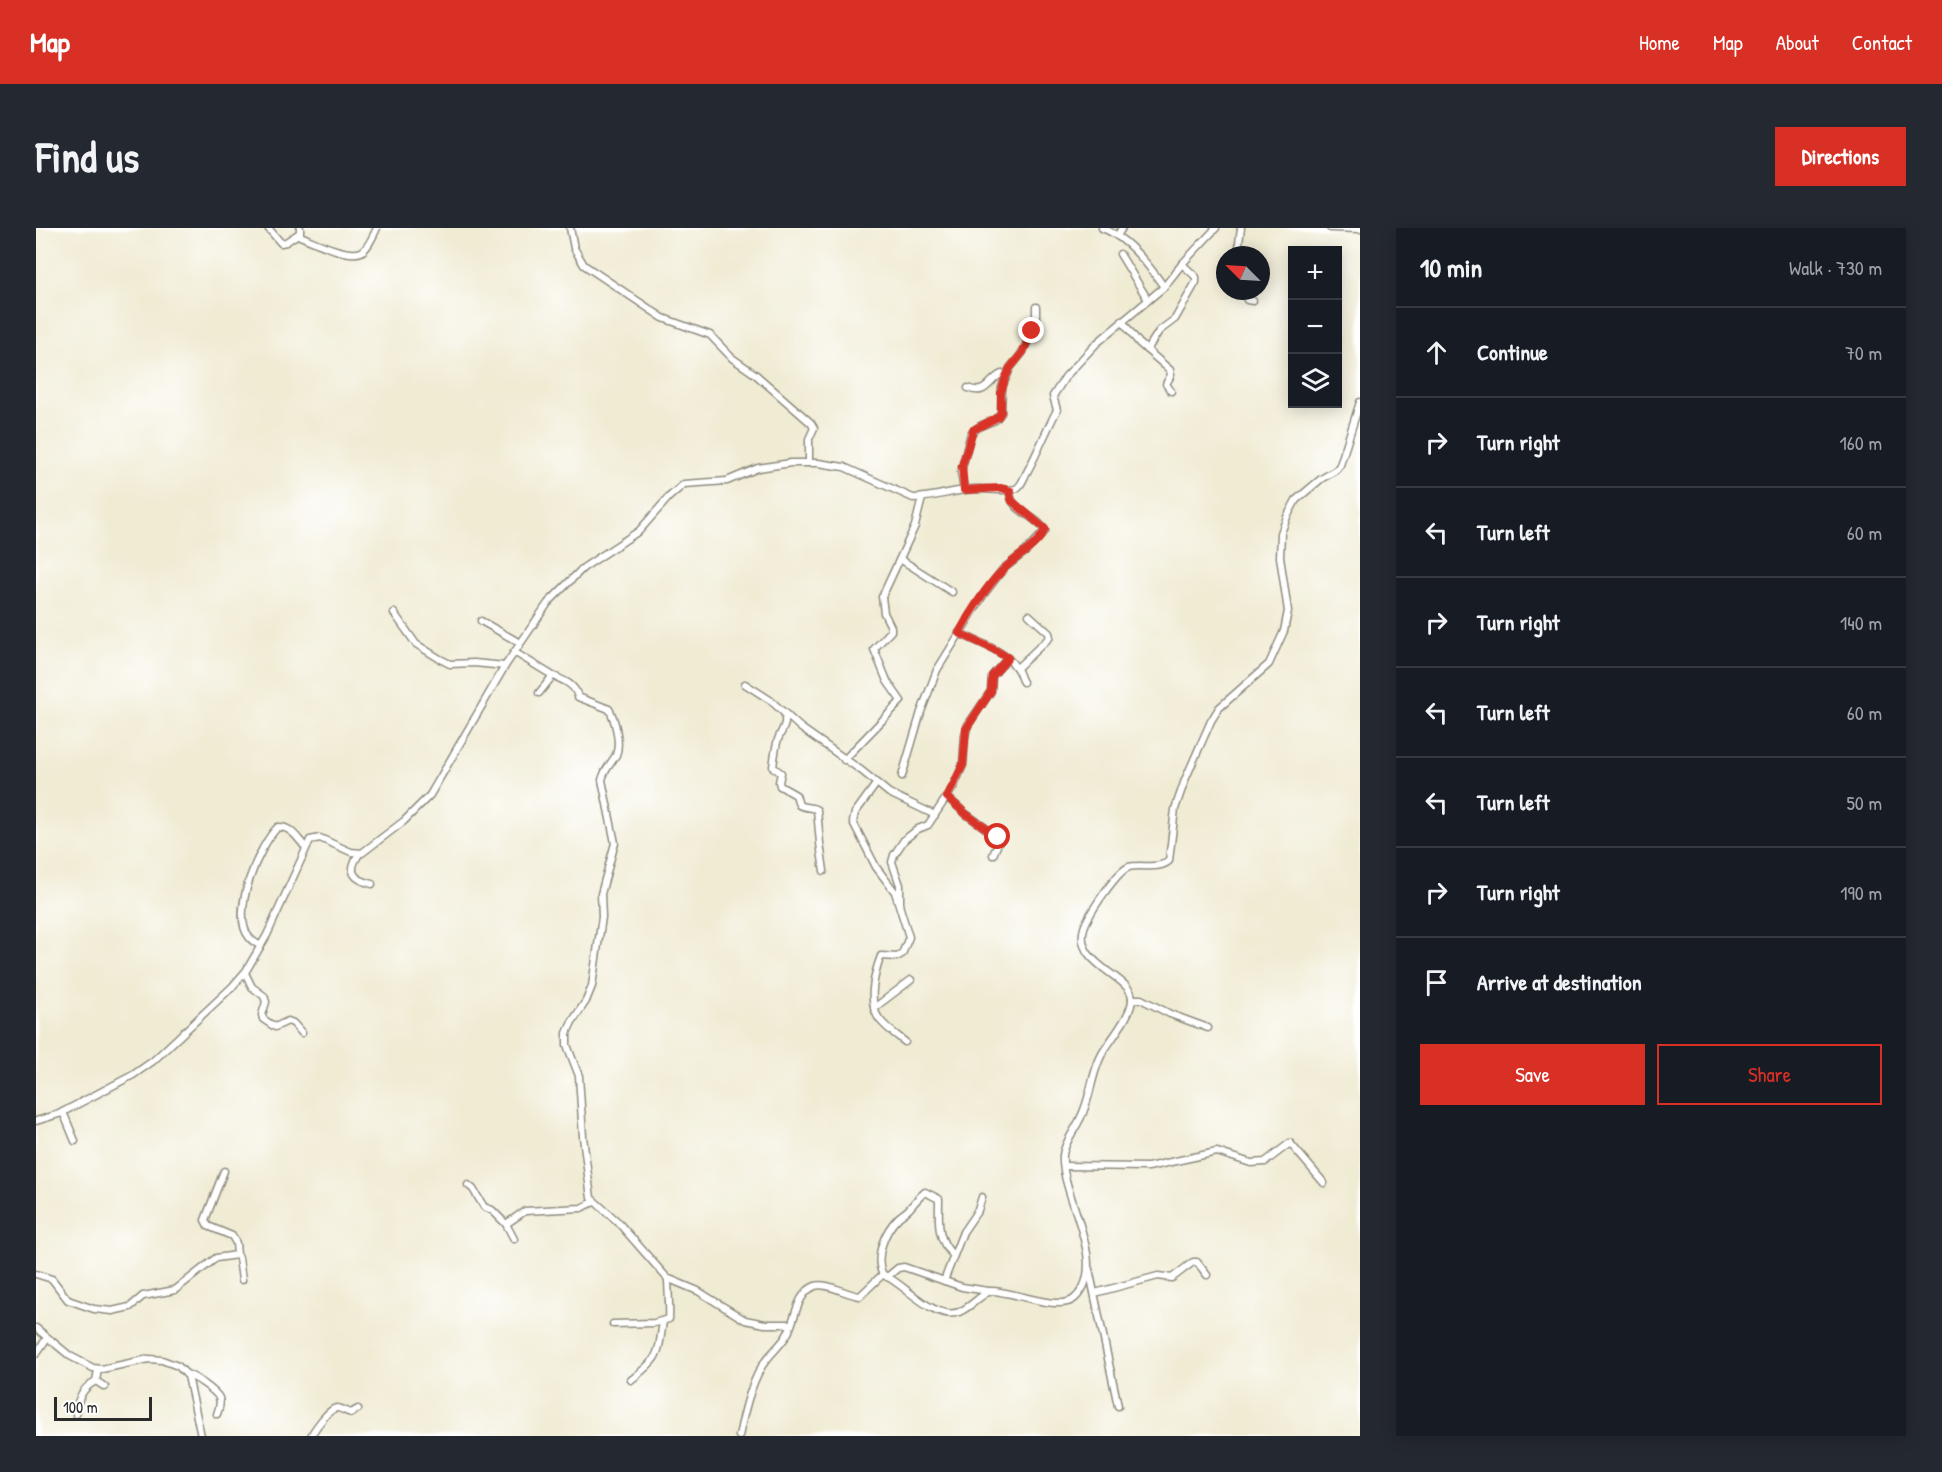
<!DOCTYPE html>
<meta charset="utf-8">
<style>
:root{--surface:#171b24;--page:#242831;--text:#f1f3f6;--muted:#9ea1a6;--line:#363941;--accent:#d93025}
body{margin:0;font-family:"Patrick Hand",sans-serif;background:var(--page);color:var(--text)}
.controls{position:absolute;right:18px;top:18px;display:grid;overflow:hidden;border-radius:0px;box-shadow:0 3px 15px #0003}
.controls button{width:54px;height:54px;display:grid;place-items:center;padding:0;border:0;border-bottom:2px solid var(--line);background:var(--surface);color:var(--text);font:30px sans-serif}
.compass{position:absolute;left:1180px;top:18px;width:54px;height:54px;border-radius:50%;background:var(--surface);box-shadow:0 3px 15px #0003;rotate:294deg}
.scale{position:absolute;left:18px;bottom:15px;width:98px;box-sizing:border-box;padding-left:6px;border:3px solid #2b2b2b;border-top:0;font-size:16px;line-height:21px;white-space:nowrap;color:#2b2b2b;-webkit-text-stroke:4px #fff;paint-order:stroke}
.stop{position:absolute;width:18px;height:18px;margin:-14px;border:4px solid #d93025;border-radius:50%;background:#fff}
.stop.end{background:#d93025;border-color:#fff;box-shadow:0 2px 6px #0008}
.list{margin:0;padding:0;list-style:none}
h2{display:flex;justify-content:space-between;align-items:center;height:78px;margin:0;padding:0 24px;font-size:26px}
h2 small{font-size:20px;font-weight:400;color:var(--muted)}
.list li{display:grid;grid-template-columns:39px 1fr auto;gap:18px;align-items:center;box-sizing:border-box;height:90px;padding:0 24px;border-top:2px solid var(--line)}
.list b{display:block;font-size:22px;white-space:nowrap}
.list em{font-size:20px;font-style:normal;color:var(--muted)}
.actions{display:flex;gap:12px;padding:18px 24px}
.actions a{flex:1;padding:14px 0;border:2px solid var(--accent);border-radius:0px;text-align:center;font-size:21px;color:var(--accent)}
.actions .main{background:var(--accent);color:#fff}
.icon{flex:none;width:33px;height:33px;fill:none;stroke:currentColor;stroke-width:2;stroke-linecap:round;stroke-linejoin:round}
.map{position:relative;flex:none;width:1324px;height:1208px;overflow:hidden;border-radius:0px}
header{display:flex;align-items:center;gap:36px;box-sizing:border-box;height:84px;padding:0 30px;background:var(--accent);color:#fff}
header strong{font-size:28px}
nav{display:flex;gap:33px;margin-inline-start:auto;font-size:21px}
.intro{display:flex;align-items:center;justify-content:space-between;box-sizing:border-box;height:144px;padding:0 36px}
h1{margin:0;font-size:42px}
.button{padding:15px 27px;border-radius:0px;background:var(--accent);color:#fff;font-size:21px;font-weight:700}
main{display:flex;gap:36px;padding:0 36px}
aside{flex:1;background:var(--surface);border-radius:0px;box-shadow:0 3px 15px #0003}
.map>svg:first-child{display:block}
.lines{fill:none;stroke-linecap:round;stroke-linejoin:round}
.street-casing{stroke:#8e8b7f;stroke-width:9}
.street{stroke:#fff;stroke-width:6}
.route{stroke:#d93025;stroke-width:8}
</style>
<header>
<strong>Map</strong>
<nav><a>Home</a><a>Map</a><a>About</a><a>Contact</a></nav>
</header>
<div class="intro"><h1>Find us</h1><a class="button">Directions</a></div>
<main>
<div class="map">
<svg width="1324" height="1208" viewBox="0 0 1324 1208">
<rect width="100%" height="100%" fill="#fff"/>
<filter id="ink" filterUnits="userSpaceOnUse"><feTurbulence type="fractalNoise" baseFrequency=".0167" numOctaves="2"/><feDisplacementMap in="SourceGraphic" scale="12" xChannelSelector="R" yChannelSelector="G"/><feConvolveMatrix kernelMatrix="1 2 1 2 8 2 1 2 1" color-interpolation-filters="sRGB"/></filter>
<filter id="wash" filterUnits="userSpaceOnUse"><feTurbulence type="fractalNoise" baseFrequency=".008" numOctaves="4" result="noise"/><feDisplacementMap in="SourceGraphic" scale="24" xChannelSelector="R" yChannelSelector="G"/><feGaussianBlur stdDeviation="1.35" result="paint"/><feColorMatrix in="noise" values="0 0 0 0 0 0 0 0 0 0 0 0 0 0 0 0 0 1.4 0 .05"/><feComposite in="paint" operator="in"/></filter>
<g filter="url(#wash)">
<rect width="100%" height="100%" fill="#f0ebd3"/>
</g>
<g filter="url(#ink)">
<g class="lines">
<g class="street-casing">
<g id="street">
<path d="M232,0L245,15L250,14L262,6"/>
<path d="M264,0V8C277,13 311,30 325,24C332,21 338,6 341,0"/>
<path d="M534,0L538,20L548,37L627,90L674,107L696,130L719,146L775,195L778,200L773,211V235"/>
<path d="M1066,0C1091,9 1113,37 1128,59"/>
<path d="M1294,0L1324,1"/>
<path d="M1081,8L1086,0"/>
<path d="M1084,26L1112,72"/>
<path d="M1204,27L1203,15L1205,0"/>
<path d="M1207,63L1211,72L1217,73"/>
<path d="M1086,93L1103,115L1111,122"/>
<path d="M932,160C954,170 953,145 972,145"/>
<path d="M1135,163L1130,156L1135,147L1134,142L1111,122L1123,103L1139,91L1160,54V49L1146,36"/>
<path d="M928,262L925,244L935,205L944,198L959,192L965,185L966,159L974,140L987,124L1000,93V79"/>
<path d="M864,331L916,364"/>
<path d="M358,385L380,416L404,431L414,436L438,435L469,438"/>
<path d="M445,393L484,415"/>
<path d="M923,405C943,415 969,422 981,441C984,445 984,450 987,454"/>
<path d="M478,424L514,446L515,450L503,465"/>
<path d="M981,440L1014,409L1013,405L993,387"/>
<path d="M515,447C527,452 539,456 542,469L573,481C579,491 585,515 580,527C575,536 568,542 566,552L579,615L565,666L566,689L556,758L550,773L536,794L531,805V817L543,848L547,909L555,970L581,993L631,1050L662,1063L709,1092L729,1096H755"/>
<path d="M709,456L734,472L765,500L826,543L853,565L899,587"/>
<path d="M749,485C750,498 748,498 743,509C740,514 738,532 737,539L745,545L743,554L744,558L760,567L763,577C770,581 776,578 781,582L784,615L788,643"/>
<path d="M808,532L865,473L851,453L838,421L855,403V399L848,385L846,369L879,298L886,270"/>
<path d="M866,548L885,484L901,442L948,366L967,341L989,324L1009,303C1002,288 973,283 974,263"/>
<path d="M840,556L819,585L817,594L840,639L859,664L873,709L866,726L861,729L845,728C838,746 831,776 844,792C851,801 861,807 869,814"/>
<path d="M911,569L930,586L962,609L963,613L957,627"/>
<path d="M323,626C311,644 317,651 336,656"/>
<path d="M864,675V657L856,634L858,627L868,612L882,601L892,597L918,558L927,537L929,507L932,497L955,463L956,448L972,430"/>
<path d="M225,718C221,716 216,713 213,709C194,685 223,617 242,599C255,598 262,611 270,620"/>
<path d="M209,745L216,759L228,768L230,774L226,787L227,791L239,799L252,793L257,795L266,805"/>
<path d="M1096,771H1105L1134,786L1172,800"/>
<path d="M838,780L875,752"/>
<path d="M27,884L39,913"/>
<path d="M0,893L23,886L97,847L117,833L196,759L210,743L231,707L274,612L284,610L315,624L326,625L368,593L394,567L469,438L512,375L547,340L603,303L633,269L648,256L691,253L722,240L755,235H782L808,239L877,270C900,270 922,260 945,261C953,261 976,264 981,260C986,257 988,249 991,244C1002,224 1010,203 1021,182L1017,168L1030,148L1061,115L1128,59L1146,36L1180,0"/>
<path d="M1028,938L1112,939L1181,924L1215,935L1229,934L1254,915L1288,955"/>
<path d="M432,957L437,961L448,979L456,982L470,996L489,983L545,980L558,974"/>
<path d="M470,996L478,1011"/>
<path d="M201,1027L203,1030L206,1052"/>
<path d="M1053,1041L1082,1178"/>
<path d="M0,1046L16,1051L32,1072L58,1081L76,1083L94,1079L107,1068L139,1062L180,1030L201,1027L200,1015L196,1008L172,998L169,992L188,943"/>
<path d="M847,1047C838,1030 848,1004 862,990C865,987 869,985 873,981C878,975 883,969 889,964L903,971C903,992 900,1011 917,1027"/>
<path d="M851,1049L862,1040L868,1039L926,1059L952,1063"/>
<path d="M908,1053L927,1004L942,982L946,969"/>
<path d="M1059,1065L1122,1048L1136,1050L1157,1034H1161L1171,1047"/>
<path d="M577,1096L618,1095L633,1091C634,1086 632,1058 632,1051"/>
<path d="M0,1100L34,1128L57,1140L66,1141L113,1131L126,1132L142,1138L152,1148L165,1208"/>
<path d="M0,1126L11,1110"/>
<path d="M62,1142L60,1153L69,1159"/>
<path d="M150,1146C158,1148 180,1163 183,1170C185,1175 183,1181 181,1186"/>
<path d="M595,1152C624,1129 622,1128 627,1093"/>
<path d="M40,1186C41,1172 47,1159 60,1153"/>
<path d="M275,1208C278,1202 293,1180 301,1180C305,1180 311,1184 315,1185L322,1181"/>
<path d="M703,1208C708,1185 714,1158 726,1138C733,1126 746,1117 752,1105C760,1089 761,1065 779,1058C791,1054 811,1067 824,1068L845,1048L848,1047C870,1057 898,1093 923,1084C935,1079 943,1068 954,1063C975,1062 1022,1084 1038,1071C1076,1038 1024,968 1027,927C1028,915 1039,902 1044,891C1055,871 1055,846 1066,826C1074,812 1097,786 1096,770C1095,748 1037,736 1048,700C1052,687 1080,644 1093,639C1106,636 1122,642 1133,633L1139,581L1149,552L1175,493L1183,480L1233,436L1248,403L1252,383L1244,329L1245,305L1251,289L1260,272L1285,251L1300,242L1304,237L1324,174"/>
</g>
</g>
<use href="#street" class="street"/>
</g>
</g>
<g class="lines" filter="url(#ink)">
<path class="route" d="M962,609L930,586L911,569L927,537L930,501L955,463L956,448L972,430L959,422L923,405C935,383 950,358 969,340C980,329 1004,316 1009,301L976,273L974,267L975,263L965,260L928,262L926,238L937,202L962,189L965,184V165L969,151L974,140L987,124L996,103"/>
</g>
</svg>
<div class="controls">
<button>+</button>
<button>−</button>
<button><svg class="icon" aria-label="layers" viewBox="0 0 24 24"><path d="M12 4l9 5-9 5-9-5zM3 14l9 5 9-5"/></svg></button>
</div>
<svg class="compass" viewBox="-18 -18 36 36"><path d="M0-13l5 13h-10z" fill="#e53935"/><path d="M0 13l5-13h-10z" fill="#9ea1a6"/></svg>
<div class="scale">100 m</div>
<div class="stop" style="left:962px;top:609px"></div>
<div class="stop end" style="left:996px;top:103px"></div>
</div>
<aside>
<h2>10 min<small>Walk · 730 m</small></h2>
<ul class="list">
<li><svg class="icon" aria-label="ahead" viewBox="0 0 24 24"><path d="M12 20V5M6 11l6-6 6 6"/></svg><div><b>Continue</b></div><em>70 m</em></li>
<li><svg class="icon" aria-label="right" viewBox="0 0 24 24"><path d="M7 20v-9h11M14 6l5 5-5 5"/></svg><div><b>Turn right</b></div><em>160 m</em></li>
<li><svg class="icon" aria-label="left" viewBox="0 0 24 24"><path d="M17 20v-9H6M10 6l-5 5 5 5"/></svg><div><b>Turn left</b></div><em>60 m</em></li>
<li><svg class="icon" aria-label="right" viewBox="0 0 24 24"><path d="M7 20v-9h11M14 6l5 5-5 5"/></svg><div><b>Turn right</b></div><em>140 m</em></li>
<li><svg class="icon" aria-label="left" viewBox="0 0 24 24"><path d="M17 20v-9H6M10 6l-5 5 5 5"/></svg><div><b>Turn left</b></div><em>60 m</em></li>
<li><svg class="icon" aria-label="left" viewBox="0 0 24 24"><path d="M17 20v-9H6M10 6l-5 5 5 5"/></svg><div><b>Turn left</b></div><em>50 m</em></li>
<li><svg class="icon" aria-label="right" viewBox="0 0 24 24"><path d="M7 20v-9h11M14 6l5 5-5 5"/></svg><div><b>Turn right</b></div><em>190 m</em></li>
<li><svg class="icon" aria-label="arrive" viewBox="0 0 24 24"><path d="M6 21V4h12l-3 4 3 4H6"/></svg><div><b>Arrive at destination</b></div></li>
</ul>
<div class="actions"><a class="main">Save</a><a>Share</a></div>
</aside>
</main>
